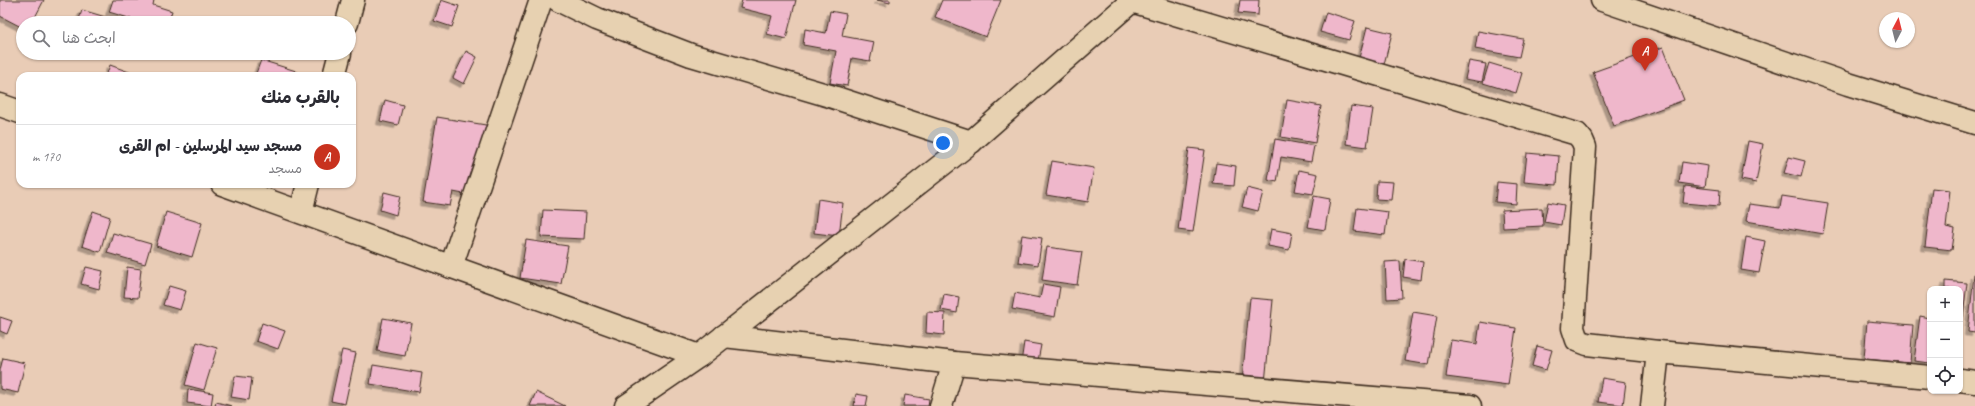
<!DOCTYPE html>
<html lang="ar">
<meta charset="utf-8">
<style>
:root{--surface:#fff;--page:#f7f7f7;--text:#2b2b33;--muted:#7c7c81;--line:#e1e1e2;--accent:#c8321e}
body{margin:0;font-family:Caveat,"Playpen Sans Arabic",sans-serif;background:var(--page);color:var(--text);direction:rtl}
.controls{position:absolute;right:12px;bottom:12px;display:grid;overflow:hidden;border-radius:8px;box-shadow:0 1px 3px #0004}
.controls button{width:36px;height:36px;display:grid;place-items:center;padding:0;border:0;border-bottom:1px solid var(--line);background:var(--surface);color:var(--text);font:20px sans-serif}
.compass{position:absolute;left:1879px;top:12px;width:36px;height:36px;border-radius:50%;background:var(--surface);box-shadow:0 1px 3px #0004;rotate:7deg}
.you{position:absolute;left:943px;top:143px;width:14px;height:14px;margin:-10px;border:3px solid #fff;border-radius:50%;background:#1a73e8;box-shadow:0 0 0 6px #1a73e833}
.badge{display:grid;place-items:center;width:26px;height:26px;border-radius:50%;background:var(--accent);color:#fff;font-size:13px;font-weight:700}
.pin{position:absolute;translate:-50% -33px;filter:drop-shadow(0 1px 2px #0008)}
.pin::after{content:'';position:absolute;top:21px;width:14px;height:12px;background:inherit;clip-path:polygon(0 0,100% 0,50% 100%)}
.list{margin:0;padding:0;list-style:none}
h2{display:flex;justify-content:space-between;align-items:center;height:52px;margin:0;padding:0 16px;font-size:17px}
h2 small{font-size:13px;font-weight:400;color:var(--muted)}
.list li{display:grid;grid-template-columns:26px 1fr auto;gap:12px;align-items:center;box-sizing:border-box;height:64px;padding:0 16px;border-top:1px solid var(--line)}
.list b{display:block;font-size:15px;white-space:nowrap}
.list p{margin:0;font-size:13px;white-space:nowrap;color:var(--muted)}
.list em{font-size:13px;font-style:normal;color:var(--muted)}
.icon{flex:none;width:22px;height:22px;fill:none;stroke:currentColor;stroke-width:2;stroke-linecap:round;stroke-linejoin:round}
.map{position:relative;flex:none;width:1975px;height:406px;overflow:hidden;direction:ltr}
.search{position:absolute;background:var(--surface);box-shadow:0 1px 3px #0004;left:16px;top:16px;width:340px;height:44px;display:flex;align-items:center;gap:10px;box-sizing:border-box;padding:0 14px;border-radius:22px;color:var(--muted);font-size:15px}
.panel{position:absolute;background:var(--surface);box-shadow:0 1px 3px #0004;left:16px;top:72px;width:340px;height:116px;border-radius:12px;direction:rtl}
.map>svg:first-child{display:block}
.building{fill:#efb7cb;stroke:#3b2a1e;filter:url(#shadow)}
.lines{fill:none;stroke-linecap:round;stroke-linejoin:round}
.minor-casing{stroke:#3b2a1e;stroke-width:25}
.minor{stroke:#e7d1b1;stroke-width:22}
</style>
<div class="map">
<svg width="1975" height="406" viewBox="0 0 1975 406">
<defs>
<filter id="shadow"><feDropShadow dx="-3.5" dy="3.5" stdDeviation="0" flood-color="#0004"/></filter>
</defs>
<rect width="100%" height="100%" fill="#e9ccb6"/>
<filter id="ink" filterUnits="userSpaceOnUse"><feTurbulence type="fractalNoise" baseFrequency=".025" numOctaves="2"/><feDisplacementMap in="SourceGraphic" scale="8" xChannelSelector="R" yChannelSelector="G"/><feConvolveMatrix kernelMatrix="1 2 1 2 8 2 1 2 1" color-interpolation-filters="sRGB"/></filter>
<g filter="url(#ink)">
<g class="building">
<path d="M0,0H44L32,23H23V28L0,16Z"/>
<path d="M113,0H154L153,5L172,11L168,23H145L109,12Z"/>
<path d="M441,0L459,6L452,27L434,21Z"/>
<path d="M742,0H796L786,39L767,34L772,16L740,8Z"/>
<path d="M877,0H890V3Z"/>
<path d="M942,0H1001L986,37L935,17Z"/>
<path d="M1240,0H1259L1258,15L1238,13Z"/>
<path d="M82,10L119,21L118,23H78Z"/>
<path d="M830,11L846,14L842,36L874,42L870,61L852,58L847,86L830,83L836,51L803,45L805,29L826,33Z"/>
<path d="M1326,12L1355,21L1349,40L1320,32Z"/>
<path d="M1367,27L1392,33L1383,68L1358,62Z"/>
<path d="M1478,31L1523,39L1519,57L1475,49Z"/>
<path d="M1663,47L1684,100L1614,126L1593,72Z"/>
<path d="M466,51L477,57L464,84L453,78Z"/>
<path d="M261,60L296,71L295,76H255Z"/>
<path d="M1469,61L1486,64L1482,82L1465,79Z"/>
<path d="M1489,63L1522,73L1516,93L1483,83Z"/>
<path d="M110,65L140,76H106Z"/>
<path d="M385,100L403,105L398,125L380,121Z"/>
<path d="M1287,100L1321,106L1315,143L1281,137Z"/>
<path d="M1351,106L1373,109L1367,147L1346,144Z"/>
<path d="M437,117L492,126L480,197L453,192L450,206L423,202Z"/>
<path d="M1275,139L1314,146L1311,162L1281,157L1277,182L1268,180Z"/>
<path d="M1748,141L1763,144L1756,183L1741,180Z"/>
<path d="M1189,148L1205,150L1193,232L1178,230Z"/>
<path d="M1527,153L1559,156L1557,185L1524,182Z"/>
<path d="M1789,157L1805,161L1801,177L1784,173Z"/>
<path d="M1052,161L1094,168L1088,202L1046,195Z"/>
<path d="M1682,162L1708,166L1705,187L1679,183Z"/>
<path d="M1216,163L1236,166L1234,186L1213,184Z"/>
<path d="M1299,170L1318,174L1313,194L1295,191Z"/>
<path d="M1377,181L1393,182L1391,200L1376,199Z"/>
<path d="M1497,182L1517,184L1516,204L1495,202Z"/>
<path d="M1685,186L1720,190L1719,206L1683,203Z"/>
<path d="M1247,188L1263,192L1258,211L1242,207Z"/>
<path d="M1932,188L1950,190L1946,227L1955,229L1952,250L1925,247Z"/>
<path d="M384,192L400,196L396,215L380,210Z"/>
<path d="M1314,196L1330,199L1325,230L1308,227Z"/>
<path d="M1782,196L1828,203L1823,234L1746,221L1749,204L1780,208Z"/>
<path d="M818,199L843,203L839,236L814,233Z"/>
<path d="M1548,202L1564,205L1561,225L1544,222Z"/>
<path d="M1357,208L1388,212L1385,235L1354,231Z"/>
<path d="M1542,208L1543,226L1503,228L1502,210Z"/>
<path d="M543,210L586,212L584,239L541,237Z"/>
<path d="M93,211L110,217L100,252L82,246Z"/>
<path d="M166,212L202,223L192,257L156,246Z"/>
<path d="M1271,229L1292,233L1289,250L1268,246Z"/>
<path d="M113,233L151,244L145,264L107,253Z"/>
<path d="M1022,235L1042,238L1038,265L1018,262Z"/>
<path d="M1746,237L1765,241L1759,273L1741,270Z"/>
<path d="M526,240L568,246L561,284L520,278Z"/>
<path d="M1047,247L1082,252L1077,285L1042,280Z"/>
<path d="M1405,259L1423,262L1421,280L1403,277Z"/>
<path d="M1400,261L1402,298L1387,299L1385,262Z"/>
<path d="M86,267L103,271L99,289L81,284Z"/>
<path d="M127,267L141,269L138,298L124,297Z"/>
<path d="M1974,274H1975V333L1968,332Z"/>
<path d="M1945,281L1967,283L1963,317H1960V289H1945Z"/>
<path d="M1043,284L1060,287L1055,317L1012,309L1015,293L1040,298Z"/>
<path d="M169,286L186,291L180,310L163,305Z"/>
<path d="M944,294L959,297L957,313L941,310Z"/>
<path d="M1250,298L1273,300L1265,383L1242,381Z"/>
<path d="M927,312L945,313L944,335L926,333Z"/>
<path d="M1413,312L1437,316L1429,365L1405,361Z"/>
<path d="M1920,316L1930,318V363L1914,361Z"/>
<path d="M0,317L12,321L7,334L0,331Z"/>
<path d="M383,318L411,323L405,356L377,351Z"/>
<path d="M1867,321L1913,325L1910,363L1864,359Z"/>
<path d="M1480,322L1516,328L1508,385L1446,377L1451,340L1477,344Z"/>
<path d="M262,323L285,331L278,349L256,341Z"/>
<path d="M197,342L217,348L204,390L185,385Z"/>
<path d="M1024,342L1041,345L1037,366L1021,363Z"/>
<path d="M1537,346L1552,350L1546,370L1532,366Z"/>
<path d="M342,350L356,353L345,404L331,401Z"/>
<path d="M3,358L25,363L18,393L0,389V370Z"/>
<path d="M373,365L422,373L419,392L370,384Z"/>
<path d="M235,376L252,378L249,400L231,397Z"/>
<path d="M1602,378L1626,382L1623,405L1598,402Z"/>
<path d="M188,389L213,393L211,406L187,403Z"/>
<path d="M536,392L565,406H530Z"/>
<path d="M856,394L868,396L866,406H854Z"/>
<path d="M905,395L929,399L928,406H903Z"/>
<path d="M216,402L232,406H215Z"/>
</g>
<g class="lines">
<g class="minor-casing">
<g id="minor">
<path d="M558,0L597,19L691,55L830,96L971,142"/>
<path d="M1128,0L1577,134L1582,140L1585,147L1573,328L1577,340L1587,344L1658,352"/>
<path d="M1602,0L1848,84L1975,123"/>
<path d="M347,23L353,0"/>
<path d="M334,76L340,53"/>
<path d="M0,105L20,112"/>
<path d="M222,184L699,356"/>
<path d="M301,212L308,184"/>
<path d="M451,267L541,0"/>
<path d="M724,336L954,363L1470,406"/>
<path d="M1960,380L1975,382"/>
<path d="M626,406L699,356L971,142L1133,0"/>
<path d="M941,406L954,363"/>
<path d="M1652,406L1658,352L1930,377"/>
</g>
</g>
<use href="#minor" class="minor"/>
</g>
</g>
</svg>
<div class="controls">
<button>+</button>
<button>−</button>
<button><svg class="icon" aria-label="locate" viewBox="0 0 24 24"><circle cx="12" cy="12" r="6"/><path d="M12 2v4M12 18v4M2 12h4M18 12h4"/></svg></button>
</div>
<svg class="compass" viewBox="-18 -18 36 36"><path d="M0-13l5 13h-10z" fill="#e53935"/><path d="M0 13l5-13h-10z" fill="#7c7c81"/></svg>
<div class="you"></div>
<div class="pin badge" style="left:1645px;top:71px">A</div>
<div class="search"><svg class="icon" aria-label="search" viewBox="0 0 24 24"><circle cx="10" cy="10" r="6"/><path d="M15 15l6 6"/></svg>ابحث هنا</div>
<section class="panel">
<h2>بالقرب منك<small></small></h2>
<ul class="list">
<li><span class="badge">A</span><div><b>مسجد سيد المرسلين - ام القرى</b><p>مسجد</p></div><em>170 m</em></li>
</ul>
</section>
</div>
